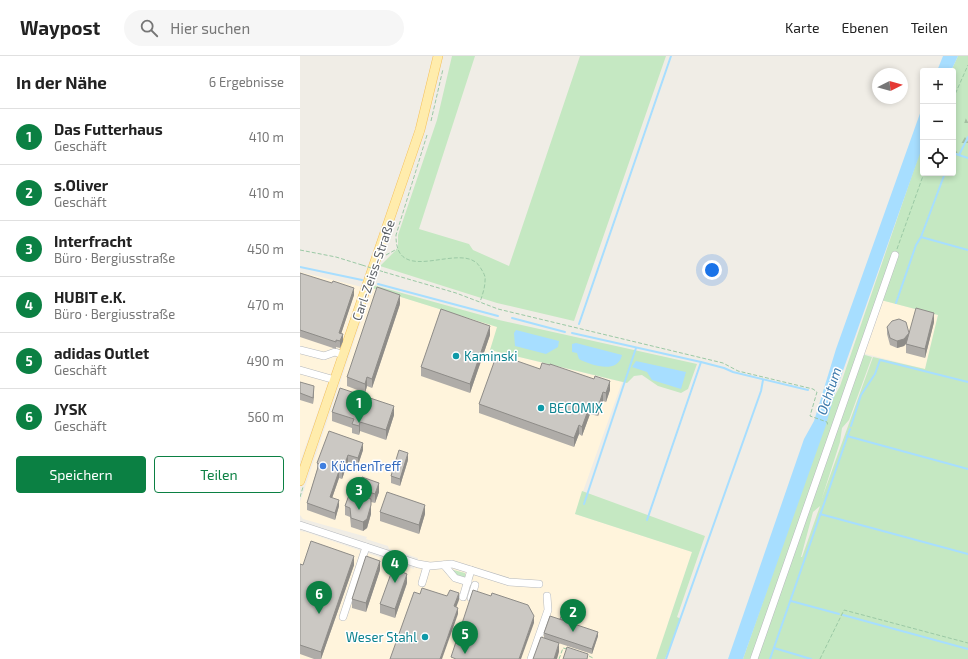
<!DOCTYPE html>
<html lang="de">
<meta charset="utf-8">
<style>
:root{--surface:#fff;--page:#f6f6f6;--text:#222;--muted:#767676;--line:#e0e0e0;--accent:#0b8043}
body{margin:0;font-family:"Exo 2",sans-serif;background:var(--page);color:var(--text)}
.controls{position:absolute;right:12px;top:12px;display:grid;overflow:hidden;border-radius:4px;box-shadow:0 2px 6px #0003}
.controls button{width:36px;height:36px;display:grid;place-items:center;padding:0;border:0;border-bottom:1px solid var(--line);background:var(--surface);color:var(--text);font:20px sans-serif}
.compass{position:absolute;left:572px;top:12px;width:36px;height:36px;border-radius:50%;background:var(--surface);box-shadow:0 2px 6px #0003;rotate:84deg}
.you{position:absolute;left:412px;top:214px;width:14px;height:14px;margin:-10px;border:3px solid #fff;border-radius:50%;background:#1a73e8;box-shadow:0 0 0 6px #1a73e833}
.badge{display:grid;place-items:center;width:26px;height:26px;border-radius:50%;background:var(--accent);color:#fff;font-size:13px;font-weight:700}
.pin{position:absolute;translate:-50% -33px;filter:drop-shadow(0 1px 2px #0008)}
.pin::after{content:'';position:absolute;top:21px;width:14px;height:12px;background:inherit;clip-path:polygon(0 0,100% 0,50% 100%)}
.list{margin:0;padding:0;list-style:none}
h2{display:flex;justify-content:space-between;align-items:center;height:52px;margin:0;padding:0 16px;font-size:17px}
h2 small{font-size:13px;font-weight:400;color:var(--muted)}
.list li{display:grid;grid-template-columns:26px 1fr auto;gap:12px;align-items:center;box-sizing:border-box;height:56px;padding:0 16px;border-top:1px solid var(--line)}
.list b{display:block;font-size:15px;white-space:nowrap}
.list p{margin:0;font-size:13px;white-space:nowrap;color:var(--muted)}
.list em{font-size:13px;font-style:normal;color:var(--muted)}
.actions{display:flex;gap:8px;padding:12px 16px}
.actions a{flex:1;padding:9px 0;border:1px solid var(--accent);border-radius:4px;text-align:center;font-size:14px;color:var(--accent)}
.actions .main{background:var(--accent);color:#fff}
.icon{flex:none;width:22px;height:22px;fill:none;stroke:currentColor;stroke-width:2;stroke-linecap:round;stroke-linejoin:round}
.map{position:relative;flex:none;width:668px;height:603px;overflow:hidden}
header{display:flex;align-items:center;gap:24px;box-sizing:border-box;height:56px;padding:0 20px;background:var(--surface);border-bottom:1px solid var(--line)}
header strong{font-size:19px}
nav{display:flex;gap:22px;margin-inline-start:auto;font-size:14px}
.search{width:280px;height:36px;background:var(--page);display:flex;align-items:center;gap:10px;box-sizing:border-box;padding:0 14px;border-radius:22px;color:var(--muted);font-size:15px}
main{display:flex}
aside{flex:1;background:var(--surface)}
.map>svg:first-child{display:block}
.commercial{fill:#fff4dc}
.green{fill:#c5e8c2;fill-rule:evenodd}
.forest{fill:url(#forest-firs)}
.water{fill:#a7deff}
.lines{fill:none;stroke-linecap:round;stroke-linejoin:round}
.stream{stroke:#a7deff;stroke-width:2}
.minor-casing{stroke:#b6b9bd;stroke-width:8}
.major-casing{stroke:#f5c05a;stroke-width:10}
.path{stroke:#9bc9a5;stroke-width:1;stroke-dasharray:4 2;stroke-linecap:butt}
.minor{stroke:#fff;stroke-width:7}
.major{stroke:#ffecac;stroke-width:9}
.path-bridge{stroke:#9bc9a5;stroke-width:1;stroke-dasharray:4 2;stroke-linecap:butt}
.wall{fill:#afaca8}
.shaded-wall{fill:#8e8c88}
.building{fill:#cbc8c3;stroke:#8e8c88}
.culture-dot{fill:#0f9aa8;stroke:#fff;stroke-width:1.5}
.shop-dot{fill:#3f7fe0;stroke:#fff;stroke-width:1.5}
.labels{text-anchor:middle;stroke-width:3;stroke-linejoin:round;paint-order:stroke}
.street-label{font-size:13px;fill:#5d6267;stroke:#fff}
.culture-label{font-size:13px;fill:#0d838f;stroke:#fff;text-anchor:start}
.shop-label{font-size:13px;fill:#366cbe;stroke:#fff;text-anchor:start}
.water-label{font-size:14px;font-style:italic;fill:#3d7aac;stroke:#fff}
</style>
<header>
<strong>Waypost</strong>
<div class="search"><svg class="icon" aria-label="search" viewBox="0 0 24 24"><circle cx="10" cy="10" r="6"/><path d="M15 15l6 6"/></svg>Hier suchen</div>
<nav><a>Karte</a><a>Ebenen</a><a>Teilen</a></nav>
</header>
<main>
<aside>
<h2>In der Nähe<small>6 Ergebnisse</small></h2>
<ul class="list">
<li><span class="badge">1</span><div><b>Das Futterhaus</b><p>Geschäft</p></div><em>410 m</em></li>
<li><span class="badge">2</span><div><b>s.Oliver</b><p>Geschäft</p></div><em>410 m</em></li>
<li><span class="badge">3</span><div><b>Interfracht</b><p>Büro · Bergiusstraße</p></div><em>450 m</em></li>
<li><span class="badge">4</span><div><b>HUBIT e.K.</b><p>Büro · Bergiusstraße</p></div><em>470 m</em></li>
<li><span class="badge">5</span><div><b>adidas Outlet</b><p>Geschäft</p></div><em>490 m</em></li>
<li><span class="badge">6</span><div><b>JYSK</b><p>Geschäft</p></div><em>560 m</em></li>
</ul>
<div class="actions"><a class="main">Speichern</a><a>Teilen</a></div>
</aside>
<div class="map">
<svg width="668" height="603" viewBox="0 0 668 603">
<defs>
<pattern id="forest-firs" width="22" height="20" patternUnits="userSpaceOnUse"><rect width="22" height="20" fill="#c5e8c2"/><path d="M5 1l3.5 6h-7zM16 11l3.5 6h-7z" fill="#a3bfa1"/></pattern>
</defs>
<rect width="100%" height="100%" fill="#f0ede6"/>
<g class="commercial">
<path d="M0,216L62,231L0,406Z"/>
<path d="M72,232L198,271L190,294L322,326L275,458L392,496L368,567L365,603H0V475L6,476L114,513L118,502L89,493L88,490L66,483L67,481L3,463L0,459V446Z"/>
<path d="M581,244L638,259L625,313L562,297Z"/>
</g>
<g class="green">
<path d="M152,0H175L119,173L169,188L173,194L209,210L280,0H366L274,265L197,247L80,210L98,192V179L137,64Z"/>
<path d="M658,0H668V603H443L534,341L540,330L623,87V117H653V15H651ZM577,243L638,259L625,313L573,301L522,442L540,386L542,372L549,364L572,301L558,297ZM520,450L502,501H501L513,456Z"/>
<path d="M73,229L199,264L397,308L388,333L381,337L358,330L342,319L334,320L327,327L190,294L197,271L72,232Z"/>
<path d="M282,435L405,480L377,561L381,563L365,603H356L392,496L275,458Z"/>
<path d="M150,513L165,517L166,523L157,520Z"/>
</g>
<path class="forest" d="M668,56V101L654,97Z"/>
<g class="water">
<path d="M643,0H658L651,15H637Z"/>
<path d="M623,49V89L534,340L526,369L443,603H428L504,383L514,365L536,293Z"/>
<path d="M216,274L259,285L258,291L246,298L215,290L214,277Z"/>
<path d="M276,287L322,299C318,318 292,310 279,303L277,297L272,296V288Z"/>
<path d="M336,305L386,316L381,333L352,324L347,316L332,311Z"/>
</g>
<g class="lines">
<g class="stream">
<path d="M653,97L659,99L668,81"/>
<path d="M659,99L668,102"/>
<path d="M621,181L668,194"/>
<path d="M0,211L62,224"/>
<path d="M78,228L198,260"/>
<path d="M596,247L616,189L621,181L645,117"/>
<path d="M212,262L265,276"/>
<path d="M279,268L371,0"/>
<path d="M272,277L401,306L424,312L433,316L508,334"/>
<path d="M551,370L561,339L575,318L580,304L668,326"/>
<path d="M547,380L668,413"/>
<path d="M284,448L336,292"/>
<path d="M520,458L668,498"/>
<path d="M347,464L401,306"/>
<path d="M491,545L539,558"/>
<path d="M543,559L668,593"/>
<path d="M474,592L511,603"/>
<path d="M366,603L461,335L463,324"/>
<path d="M470,603L550,373"/>
</g>
<g class="minor-casing">
<g id="minor">
<path d="M0,294L24,300L35,296L43,299"/>
<path d="M0,314L35,324"/>
<path d="M0,469L118,508L130,510L152,508L209,526L239,528"/>
<path d="M144,509L155,522L168,526"/>
<path d="M122,527L127,510"/>
<path d="M163,541L171,514"/>
<path d="M171,542L175,529"/>
<path d="M43,561L66,491"/>
<path d="M231,603L248,554L247,540"/>
<path d="M454,603L595,199"/>
</g>
</g>
<g class="major-casing">
<path id="major" d="M0,425L120,74L138,0"/>
</g>
<g class="path">
<path d="M653,43L668,9"/>
<path d="M131,65L143,13"/>
<path d="M127,79L96,179C95,233 163,183 180,211C183,216 186,220 185,225C185,232 182,240 180,246"/>
<path d="M597,193L624,117"/>
<path d="M0,194L36,201L62,209"/>
<path d="M86,199L97,193"/>
<path d="M84,216L156,237L198,253L423,307L438,315L513,333L517,336L510,360L527,366L528,370"/>
<path d="M0,441L3,431"/>
<path d="M289,600L293,602"/>
<path d="M259,603L263,592L267,593"/>
<path d="M520,603L544,554L668,587"/>
</g>
<use href="#minor" class="minor"/>
<use href="#major" class="major"/>
<path class="path-bridge" d="M62,209L84,216"/>
</g>
<g class="wall">
<path d="M0,217L54,239L41,278L43,285L40,292L36,291V293L0,281Z"/>
<path d="M100,248L72,332L67,330L65,337L47,330V321Z"/>
<path d="M634,266L625,302L606,297V288L604,290L597,292L590,289L587,278V271L609,277Z"/>
<path d="M190,279L170,337L121,320V311Z"/>
<path d="M0,326L14,337L13,348L0,344Z"/>
<path d="M310,334L306,346L303,345L298,360L290,358L282,380L279,378L274,391L179,357V348Z"/>
<path d="M32,356L94,359L86,384L60,375L59,379L52,377V372L32,365Z"/>
<path d="M63,394L58,409L48,406L42,423L39,422L32,442L39,450L35,464L7,454V447L17,414V407Z"/>
<path d="M108,404L100,430L91,427V420Z"/>
<path d="M53,428L79,436L75,447L71,446V458L67,472L63,475L51,471L50,461L45,459V450Z"/>
<path d="M80,456L125,458L119,478L80,465Z"/>
<path d="M0,508L3,509H54L21,603H14L0,598Z"/>
<path d="M80,514L66,556L52,552V543Z"/>
<path d="M107,527L95,562L80,557V548Z"/>
<path d="M260,563H276L274,568L298,580L292,598L246,583L259,596L244,582V577Z"/>
</g>
<g class="shaded-wall">
<path d="M54,232V239L39,284V277Z"/>
<path d="M100,239V248L72,332V323Z"/>
<path d="M634,257V266L625,302V293Z"/>
<path d="M190,270V279L170,337V328Z"/>
<path d="M609,277V284L604,290L597,292V285Z"/>
<path d="M43,278V285L40,292V285Z"/>
<path d="M67,321V330L65,337V328Z"/>
<path d="M310,325V334L306,346V337Z"/>
<path d="M14,330V337L13,348V342Z"/>
<path d="M303,336V345L298,360V351Z"/>
<path d="M290,349V358L282,380V371Z"/>
<path d="M94,350V359L86,384V374Z"/>
<path d="M60,366V375L59,379V370Z"/>
<path d="M279,369V378L274,391V382Z"/>
<path d="M63,387V394L58,409V402Z"/>
<path d="M108,397V404L100,430V423Z"/>
<path d="M48,399V406L42,423V416Z"/>
<path d="M39,415V422L30,448V441Z"/>
<path d="M79,427V436L75,447V438Z"/>
<path d="M39,444V450L35,464V457Z"/>
<path d="M71,449V458L67,472L63,475V466Z"/>
<path d="M125,449V458L119,478V469Z"/>
<path d="M54,500V509L21,603V596Z"/>
<path d="M80,505V514L66,556V547Z"/>
<path d="M107,518V527L95,562V553Z"/>
<path d="M159,537V544L154,557V550Z"/>
<path d="M158,552V558L142,603H140Z"/>
<path d="M234,560V567L221,603H219Z"/>
<path d="M298,576V580L292,598V593Z"/>
<path d="M259,587V596L257,603H254Z"/>
</g>
<g class="building">
<path d="M0,217L32,227L33,225L54,232L39,277L43,278L40,285L36,284V286L0,274Z"/>
<path d="M77,231L100,239L72,323L67,321L65,328L47,321Z"/>
<path d="M616,252L634,257L625,293L606,288Z"/>
<path d="M141,253L190,270L170,328L121,311Z"/>
<path d="M599,263L606,266L609,277L604,283L597,285L590,282L587,271L592,265Z"/>
<path d="M197,298L240,313L242,307L250,309V308L294,323L295,320L310,325L306,337L303,336L298,351L290,349L282,371L279,369L274,382L179,348Z"/>
<path d="M0,326L14,330L13,342L0,337Z"/>
<path d="M40,332L94,350L86,374L60,366L59,370L52,368L54,363L32,356Z"/>
<path d="M29,375L63,387L58,402L48,399L42,416L39,415L30,441L39,444L35,457L7,447L19,408L17,407Z"/>
<path d="M99,394L108,397L100,423L91,420Z"/>
<path d="M62,421L79,427L75,438L66,435L64,441L71,443V449L67,463L63,466L51,462L50,452L45,450L53,428L57,429V426L60,427Z"/>
<path d="M87,436L125,449L119,469L80,456Z"/>
<path d="M11,485L54,500L21,596L0,589V508L3,509Z"/>
<path d="M66,500L80,505L66,547L52,543Z"/>
<path d="M93,512L107,518L95,553L80,548Z"/>
<path d="M122,532L147,540L150,534L159,537L154,550L158,552L140,603H90L114,536L120,538Z"/>
<path d="M173,534L191,540L192,537L228,549L234,560L219,603H156L151,601Z"/>
<path d="M263,556L276,561L273,568L260,563Z"/>
<path d="M250,560L298,576L292,593L244,577Z"/>
<path d="M241,581L259,587L254,603H233Z"/>
<path d="M267,591L288,598L287,603H263Z"/>
</g>
<g class="culture-dot">
<circle cx="156" cy="300" r="4"/>
<circle cx="241" cy="352" r="4"/>
<circle cx="125" cy="581" r="4"/>
</g>
<circle class="shop-dot" cx="23" cy="410" r="4"/>
<g class="labels">
<g class="street-label">
<text transform="translate(73 214) rotate(-71)" y="5">Carl-Zeiss-Straße</text>
</g>
<g class="culture-label">
<text x="164" y="305">Kaminski</text>
<text x="249" y="357">BECOMIX</text>
<text x="117" y="586" text-anchor="end">Weser Stahl</text>
</g>
<g class="shop-label">
<text x="31" y="415">KüchenTreff</text>
</g>
<g class="water-label">
<text transform="translate(529 335) rotate(-71)" y="5">Ochtum</text>
</g>
</g>
</svg>
<div class="controls">
<button>+</button>
<button>−</button>
<button><svg class="icon" aria-label="locate" viewBox="0 0 24 24"><circle cx="12" cy="12" r="6"/><path d="M12 2v4M12 18v4M2 12h4M18 12h4"/></svg></button>
</div>
<svg class="compass" viewBox="-18 -18 36 36"><path d="M0-13l5 13h-10z" fill="#e53935"/><path d="M0 13l5-13h-10z" fill="#767676"/></svg>
<div class="you"></div>
<div class="pin badge" style="left:59px;top:367px">1</div>
<div class="pin badge" style="left:273px;top:576px">2</div>
<div class="pin badge" style="left:59px;top:454px">3</div>
<div class="pin badge" style="left:95px;top:527px">4</div>
<div class="pin badge" style="left:165px;top:598px">5</div>
<div class="pin badge" style="left:19px;top:558px">6</div>
</div>
</main>
